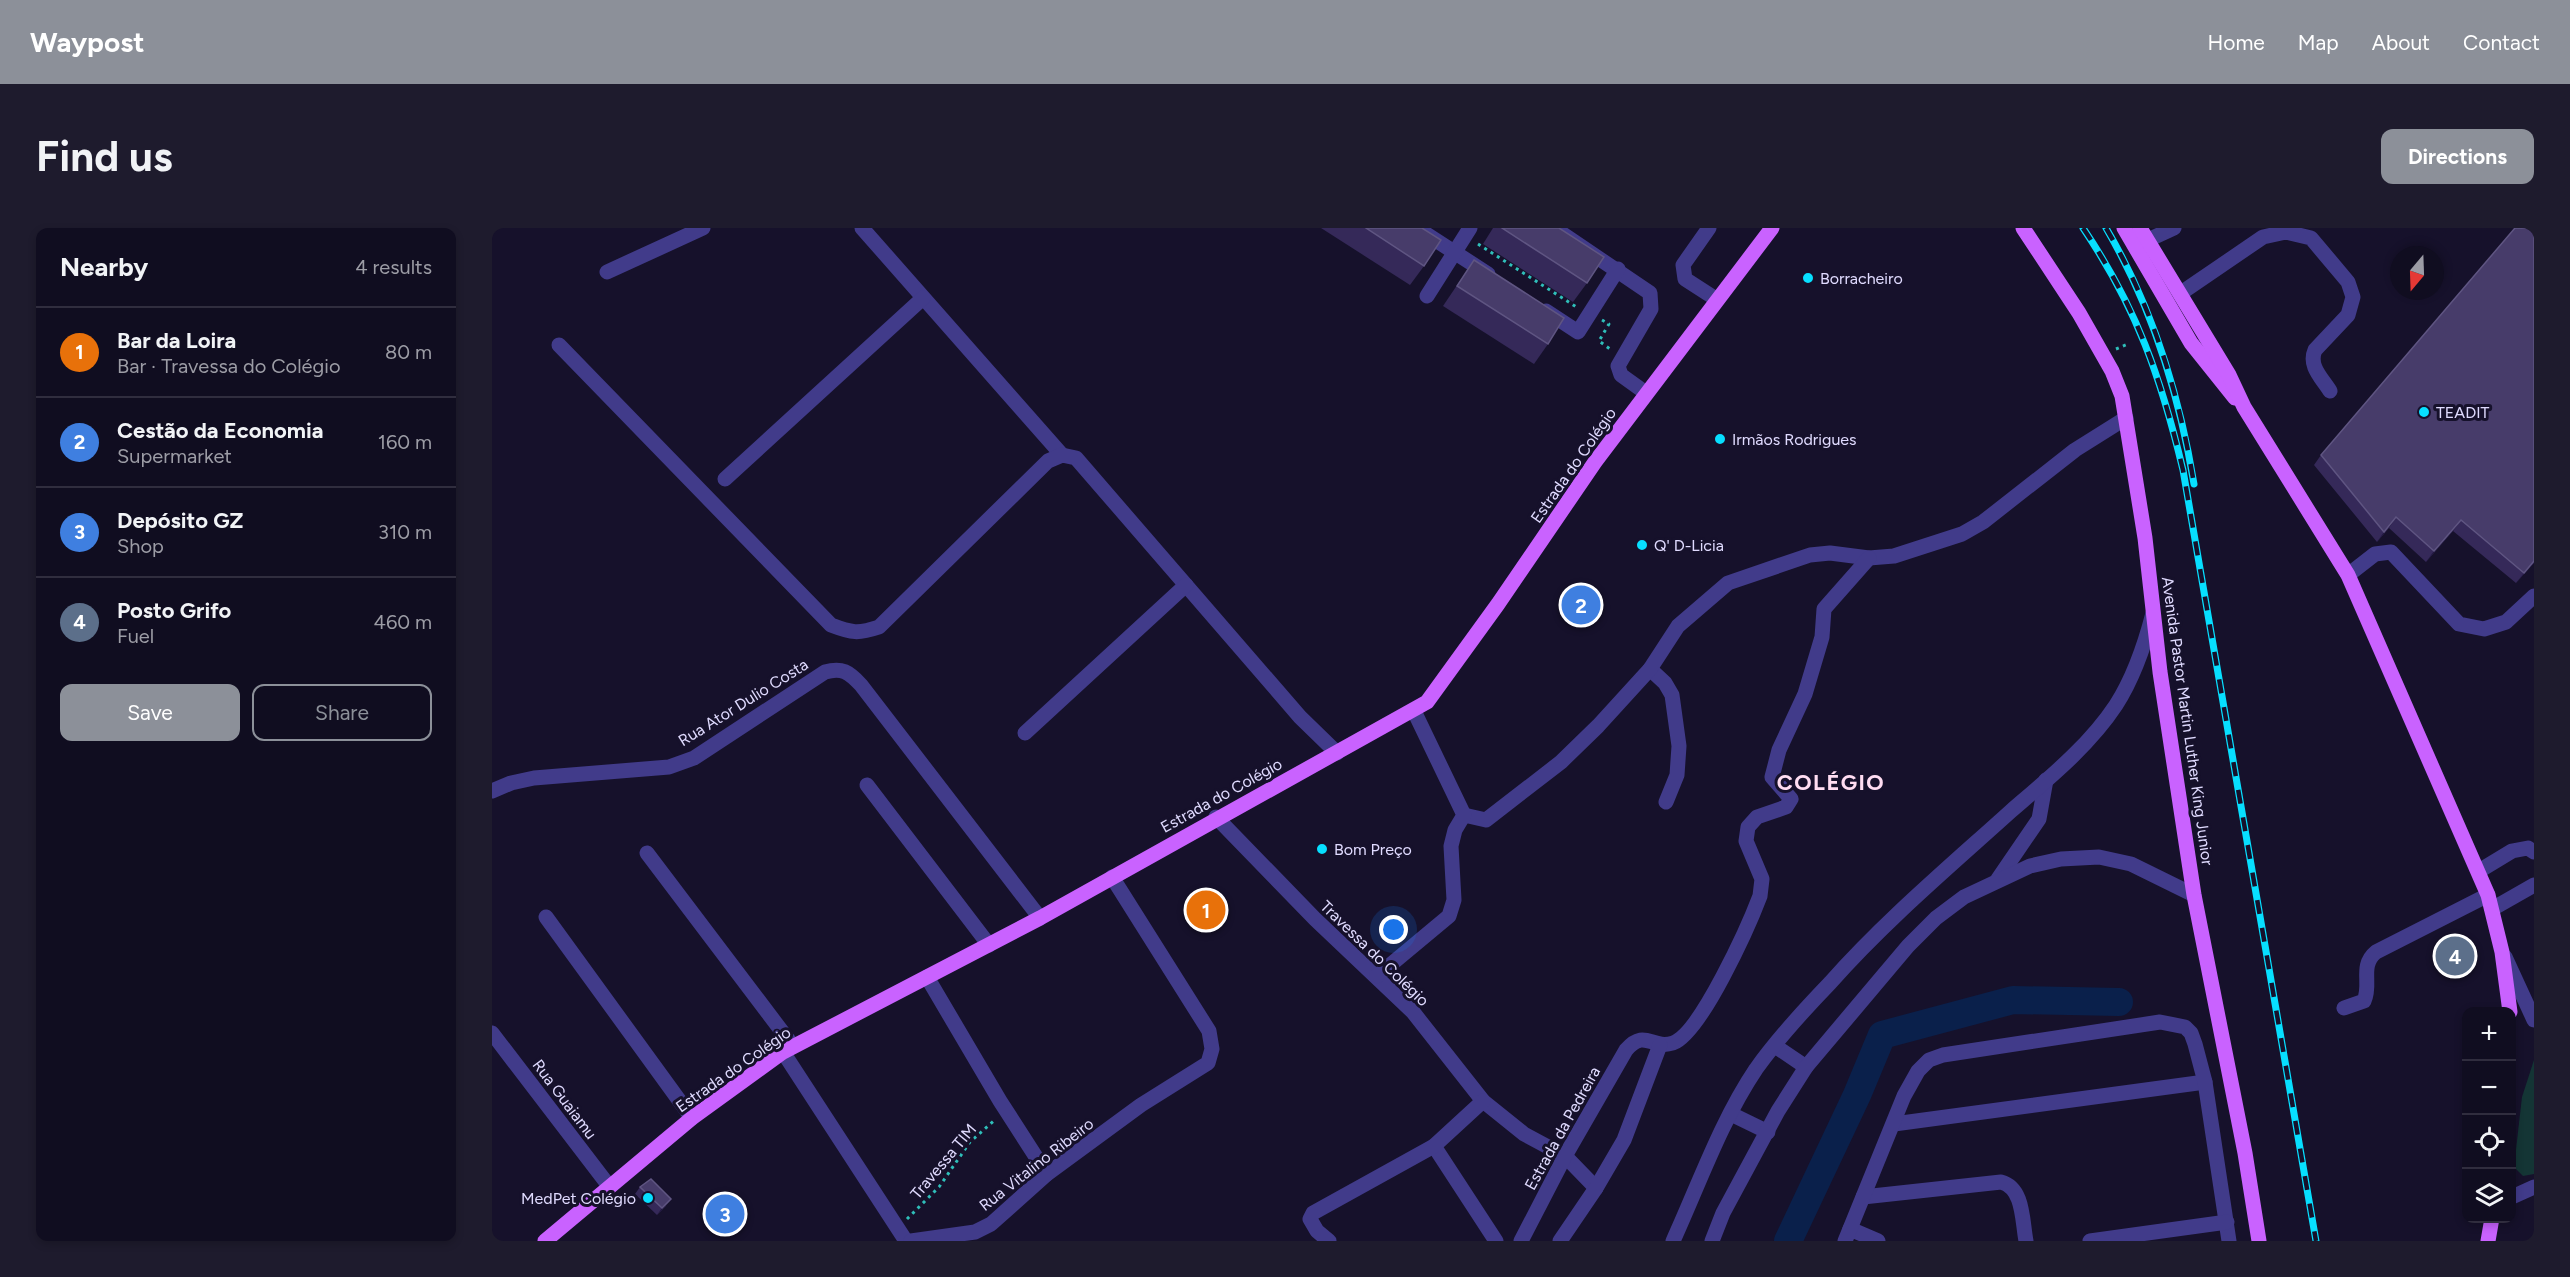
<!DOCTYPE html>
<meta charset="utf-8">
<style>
:root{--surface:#100d20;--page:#1e1b2d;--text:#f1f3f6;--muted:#9c9ca5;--line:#302d3e;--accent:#8c9099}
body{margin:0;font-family:Figtree,sans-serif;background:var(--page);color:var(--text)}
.controls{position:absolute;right:18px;bottom:18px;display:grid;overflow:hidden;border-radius:12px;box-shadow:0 3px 9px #0003}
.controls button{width:54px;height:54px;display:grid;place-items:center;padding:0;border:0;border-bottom:2px solid var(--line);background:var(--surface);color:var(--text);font:30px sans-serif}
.compass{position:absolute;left:1898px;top:18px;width:54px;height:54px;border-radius:50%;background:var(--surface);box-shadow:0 3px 9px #0003;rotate:199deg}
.you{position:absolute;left:902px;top:702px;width:21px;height:21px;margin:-15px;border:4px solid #fff;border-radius:50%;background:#1a73e8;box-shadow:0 0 0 9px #1a73e833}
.badge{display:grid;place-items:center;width:39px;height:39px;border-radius:50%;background:var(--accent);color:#fff;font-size:20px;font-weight:700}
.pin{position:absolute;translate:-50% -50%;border:3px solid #fff;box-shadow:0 2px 6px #0006}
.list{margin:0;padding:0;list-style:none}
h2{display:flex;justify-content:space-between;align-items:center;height:78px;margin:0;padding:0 24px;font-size:26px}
h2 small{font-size:20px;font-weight:400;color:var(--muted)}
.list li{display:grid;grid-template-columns:39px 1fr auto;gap:18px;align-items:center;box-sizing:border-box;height:90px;padding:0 24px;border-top:2px solid var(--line)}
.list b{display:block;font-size:22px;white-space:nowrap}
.list p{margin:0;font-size:20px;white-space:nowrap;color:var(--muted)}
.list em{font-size:20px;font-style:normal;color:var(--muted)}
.actions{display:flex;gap:12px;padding:18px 24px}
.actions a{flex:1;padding:14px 0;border:2px solid var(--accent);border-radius:12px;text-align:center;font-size:21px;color:var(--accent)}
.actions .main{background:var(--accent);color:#fff}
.icon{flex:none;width:33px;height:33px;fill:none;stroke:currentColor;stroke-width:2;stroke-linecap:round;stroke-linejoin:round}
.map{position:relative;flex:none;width:2042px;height:1013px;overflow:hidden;border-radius:12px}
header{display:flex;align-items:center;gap:36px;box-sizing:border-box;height:84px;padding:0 30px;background:var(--accent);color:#fff}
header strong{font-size:28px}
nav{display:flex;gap:33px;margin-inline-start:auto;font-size:21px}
.intro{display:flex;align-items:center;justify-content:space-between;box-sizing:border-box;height:144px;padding:0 36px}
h1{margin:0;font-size:42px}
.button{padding:15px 27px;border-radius:12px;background:var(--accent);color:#fff;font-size:21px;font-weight:700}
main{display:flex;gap:36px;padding:0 36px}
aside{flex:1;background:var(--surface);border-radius:12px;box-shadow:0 3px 9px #0003}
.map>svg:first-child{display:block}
.green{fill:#143535}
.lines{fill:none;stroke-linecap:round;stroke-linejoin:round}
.river{stroke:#0a204b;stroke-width:28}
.path{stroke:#2fbfba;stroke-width:3;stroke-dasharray:3 4.5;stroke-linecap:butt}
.minor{stroke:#413b8a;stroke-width:15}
.major{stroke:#c962ff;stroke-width:15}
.rail-casing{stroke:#07dfff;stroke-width:7}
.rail{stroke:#16112b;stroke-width:4.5;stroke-dasharray:14;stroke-linecap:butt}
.wall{fill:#352959}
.shaded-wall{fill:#21183f}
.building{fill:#473c6a;stroke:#5f5582;stroke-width:1.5}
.poi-dot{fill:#07dfff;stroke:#16112b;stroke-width:2}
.labels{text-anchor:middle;stroke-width:6;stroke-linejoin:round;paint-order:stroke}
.poi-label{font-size:16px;fill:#e0dbff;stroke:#16112b;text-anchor:start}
.street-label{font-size:16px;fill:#e0dbff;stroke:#16112b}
.district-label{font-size:22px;font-weight:bold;letter-spacing:1.5px;fill:#ffddf2;stroke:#16112b}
</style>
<header>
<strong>Waypost</strong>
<nav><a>Home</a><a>Map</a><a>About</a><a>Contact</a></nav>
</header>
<div class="intro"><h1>Find us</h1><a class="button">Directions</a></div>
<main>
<aside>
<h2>Nearby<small>4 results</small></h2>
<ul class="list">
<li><span class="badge" style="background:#e8710a">1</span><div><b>Bar da Loira</b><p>Bar · Travessa do Colégio</p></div><em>80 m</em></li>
<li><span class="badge" style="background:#3f7fe0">2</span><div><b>Cestão da Economia</b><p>Supermarket</p></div><em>160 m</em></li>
<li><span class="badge" style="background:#3f7fe0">3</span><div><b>Depósito GZ</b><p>Shop</p></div><em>310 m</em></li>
<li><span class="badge" style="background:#5c6f8a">4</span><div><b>Posto Grifo</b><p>Fuel</p></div><em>460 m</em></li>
</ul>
<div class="actions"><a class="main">Save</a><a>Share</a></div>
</aside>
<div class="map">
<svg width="2042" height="1013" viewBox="0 0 2042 1013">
<rect width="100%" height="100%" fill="#16112b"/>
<path class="green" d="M2042,832V946L2031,948L2022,939L2030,869Z"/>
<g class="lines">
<path class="river" d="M1296,1013L1365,867L1390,807L1521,772L1627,774"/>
<g class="path">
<path d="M986,16L1086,80"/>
<path d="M1110,92L1117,96L1107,113L1118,121"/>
<path d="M1624,121L1636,116"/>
<path d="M415,991L447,959L478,914L504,891"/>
</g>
<g class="minor">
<path d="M370,0L570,227"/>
<path d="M925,0L996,46"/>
<path d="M1062,0L1158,65L1159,81L1126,138L1129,147L1154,165"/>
<path d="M1217,0L1191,37L1193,51L1224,71"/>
<path d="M1656,12L1682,0"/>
<path d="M115,44L211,0"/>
<path d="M1689,65L1771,9L1794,4L1819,10L1856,54L1861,69L1856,87L1823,122C1816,138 1830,150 1838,163"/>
<path d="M935,68L978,0"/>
<path d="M1054,83L1086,104L1126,41"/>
<path d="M67,117L339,397C360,405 366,406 387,399L556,233L570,227L584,230L808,489L845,525"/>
<path d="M233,251L431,70"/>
<path d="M1856,347L1883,326L1899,324L1967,396L1992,401L2014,394L2042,368"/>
<path d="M1158,441L1173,455L1180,467L1187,518L1185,547L1174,574"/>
<path d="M533,505L694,357"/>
<path d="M375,557L497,717"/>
<path d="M0,563L19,555L42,550L177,539L202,530L333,444C350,439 357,444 369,457L548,690"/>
<path d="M972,587L994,592L1069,534L1106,498L1158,441L1186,398L1236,355L1318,327L1338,325L1377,330L1402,328L1470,306L1491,294L1583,222L1634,190"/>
<path d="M724,589L823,691L921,784L991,873L1032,906L1073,928L1104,960"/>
<path d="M155,625L301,818"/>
<path d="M1987,643L2020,623L2036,620L2042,624"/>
<path d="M1506,651L1547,591L1554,552"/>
<path d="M2000,681L2042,657"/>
<path d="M54,689L200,890"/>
<path d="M2013,729L2042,792"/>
<path d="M885,748L957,688L962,672L959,618L963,602L972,587L922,483"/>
<path d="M435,749L508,873L555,946"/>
<path d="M1852,780L1872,773C1880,756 1867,738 1884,724L1996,667"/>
<path d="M0,805L117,958"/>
<path d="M1283,818L1314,839"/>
<path d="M291,824L414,1013"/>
<path d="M1239,886L1276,904"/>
<path d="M1402,896L1713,854"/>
<path d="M942,918L1004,1013"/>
<path d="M1371,969L1509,954C1532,960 1530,993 1534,1013"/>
<path d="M2020,969L2042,959"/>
<path d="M1358,1001L1386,1013"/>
<path d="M419,1013L483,1004L499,996L555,946L649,877L716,835L720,821L717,803L620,649"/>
<path d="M837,1013L825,1003L818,991L821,985L942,918L991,873"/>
<path d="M1029,1013L1073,928L1134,822C1153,800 1160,822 1181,815C1209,805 1257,697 1268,668L1270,651L1254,613L1256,599L1265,589L1294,579L1299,571L1280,549L1287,522L1313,466L1330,409L1332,381L1377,330"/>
<path d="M1068,1013L1104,960L1132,912L1168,817"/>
<path d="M1181,1013C1207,956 1229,893 1264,841C1286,810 1312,782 1338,755C1393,693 1457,639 1519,583C1556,551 1597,518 1624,477C1642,449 1653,416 1661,385"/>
<path d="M1220,1013L1231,985L1286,883L1314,839L1416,718L1444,690L1472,669L1538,638L1569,631L1607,629L1639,636L1702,667"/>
<path d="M1353,1013L1412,868L1426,843L1437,832L1451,827L1668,794L1693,799L1699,805L1703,816L1713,854L1737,1013"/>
<path d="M1598,1013L1735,994"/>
</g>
<g class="major">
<path d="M1531,0L1587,85L1620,143L1630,168L1653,310L1668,444L1702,667L1753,925L1767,1013"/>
<path d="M1632,0L1699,115L1743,170"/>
<path d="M1648,0L1737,147L1752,179L1856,347L1996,667L2010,724L2018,784"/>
<path d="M53,1013L200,890L291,824L548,690L935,474L1006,376L1103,234L1280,0"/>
<path d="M1996,1013L2000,990"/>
</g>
<g class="rail-casing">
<g id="rail">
<path d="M1591,0C1645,80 1669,150 1691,242L1824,1013"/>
<path d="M1614,0C1661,80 1687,165 1702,256"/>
</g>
</g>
<use href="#rail" class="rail"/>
</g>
<g class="wall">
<path d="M829,0H930L932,38L918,57Z"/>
<path d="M1001,0H1067L1095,55L1081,74L991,16Z"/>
<path d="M2023,0L2042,335L2024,355L1961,303L1934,334L1897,300L1885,314L1822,237L1829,227Z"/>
<path d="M982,32L1056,116L1042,136L951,78Z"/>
<path d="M148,959L174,978L165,987L143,966Z"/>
</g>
<g class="shaded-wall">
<path d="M1904,289L1897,300L1885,314L1892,304Z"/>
<path d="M1969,292L1961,303L1934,334L1942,323Z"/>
<path d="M2042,333V335L2024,355L2032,345Z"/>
<path d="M179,971L174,978L165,987L170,980Z"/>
</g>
<g class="building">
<path d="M874,0H930L949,12L932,38Z"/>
<path d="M1010,0H1067L1112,29L1095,55Z"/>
<path d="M2023,0H2042V333L2032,345L1969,292L1942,323L1904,289L1892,304L1829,227Z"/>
<path d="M982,32L1072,90L1056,116L965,58Z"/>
<path d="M159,951L179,971L170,980L148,959Z"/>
</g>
<g class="poi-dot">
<circle cx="1316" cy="50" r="6"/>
<circle cx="1932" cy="184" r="6"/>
<circle cx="1228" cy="211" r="6"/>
<circle cx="1150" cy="317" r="6"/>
<circle cx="830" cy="621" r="6"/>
<circle cx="156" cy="970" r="6"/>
</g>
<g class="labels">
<g class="poi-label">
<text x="1328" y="56">Borracheiro</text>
<text x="1944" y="190">TEADIT</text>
<text x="1240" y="217">Irmãos Rodrigues</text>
<text x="1162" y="323">Q' D-Licia</text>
<text x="842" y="627">Bom Preço</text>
<text x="144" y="976" text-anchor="end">MedPet Colégio</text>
</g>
<g class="street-label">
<text transform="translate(1081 237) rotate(-55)" y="6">Estrada do Colégio</text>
<text transform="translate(251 474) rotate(-32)" y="6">Rua Ator Dulio Costa</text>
<text transform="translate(1696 493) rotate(82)" y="6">Avenida Pastor Martin Luther King Junior</text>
<text transform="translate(729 567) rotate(-29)" y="6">Estrada do Colégio</text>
<text transform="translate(883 725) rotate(44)" y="6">Travessa do Colégio</text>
<text transform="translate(241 841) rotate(-35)" y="6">Estrada do Colégio</text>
<text transform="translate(73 871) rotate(53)" y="6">Rua Guaiamu</text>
<text transform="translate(1070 900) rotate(-61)" y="6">Estrada da Pedreira</text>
<text transform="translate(451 933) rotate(-50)" y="6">Travessa TIM</text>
<text transform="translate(544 936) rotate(-38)" y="6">Rua Vitalino Ribeiro</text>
</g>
<g class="district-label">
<text x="1339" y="562">COLÉGIO</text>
</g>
</g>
</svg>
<div class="controls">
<button>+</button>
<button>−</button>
<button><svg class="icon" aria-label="locate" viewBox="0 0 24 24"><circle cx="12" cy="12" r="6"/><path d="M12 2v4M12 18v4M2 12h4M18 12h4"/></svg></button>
<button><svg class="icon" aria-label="layers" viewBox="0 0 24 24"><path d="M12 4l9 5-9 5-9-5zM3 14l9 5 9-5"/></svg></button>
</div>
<svg class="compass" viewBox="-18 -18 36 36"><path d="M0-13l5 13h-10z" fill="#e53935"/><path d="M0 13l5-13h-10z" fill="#9c9ca5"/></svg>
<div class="you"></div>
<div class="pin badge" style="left:714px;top:682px;background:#e8710a">1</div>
<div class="pin badge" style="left:1089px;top:377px;background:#3f7fe0">2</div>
<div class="pin badge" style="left:233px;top:986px;background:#3f7fe0">3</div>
<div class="pin badge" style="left:1963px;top:728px;background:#5c6f8a">4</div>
</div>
</main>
